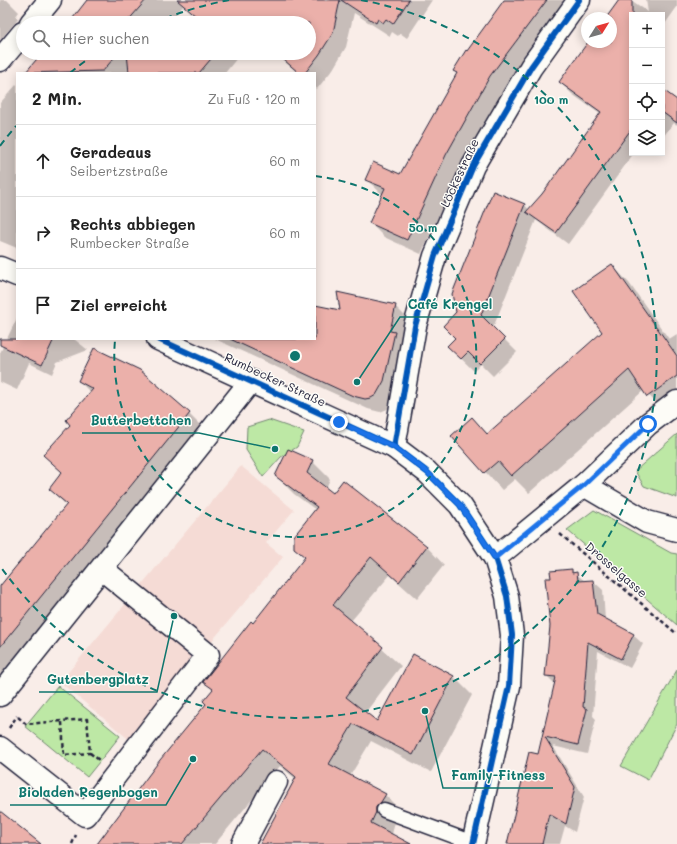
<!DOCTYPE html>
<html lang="de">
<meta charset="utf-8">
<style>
:root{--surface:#fff;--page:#f2f2f2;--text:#222;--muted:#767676;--line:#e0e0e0}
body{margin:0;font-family:Mali,sans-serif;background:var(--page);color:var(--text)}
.controls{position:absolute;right:12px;top:12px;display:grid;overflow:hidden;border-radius:0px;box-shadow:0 2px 10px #0003}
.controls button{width:36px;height:36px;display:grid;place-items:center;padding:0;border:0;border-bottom:1px solid var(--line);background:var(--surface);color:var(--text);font:20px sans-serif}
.compass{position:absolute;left:581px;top:12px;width:36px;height:36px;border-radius:50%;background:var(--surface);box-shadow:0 2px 10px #0003;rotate:53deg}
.stop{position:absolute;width:12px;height:12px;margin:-9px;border:3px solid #1a73e8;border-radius:50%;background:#fff}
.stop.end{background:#1a73e8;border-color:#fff;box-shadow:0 1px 4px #0008}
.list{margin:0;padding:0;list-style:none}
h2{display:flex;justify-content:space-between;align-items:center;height:52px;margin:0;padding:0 16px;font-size:17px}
h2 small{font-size:13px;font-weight:400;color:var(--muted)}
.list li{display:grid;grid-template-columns:26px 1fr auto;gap:12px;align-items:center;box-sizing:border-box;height:72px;padding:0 16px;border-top:1px solid var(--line)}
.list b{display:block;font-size:15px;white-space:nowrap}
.list p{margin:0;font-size:13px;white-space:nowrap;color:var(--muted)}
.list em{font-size:13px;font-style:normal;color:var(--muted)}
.icon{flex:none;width:22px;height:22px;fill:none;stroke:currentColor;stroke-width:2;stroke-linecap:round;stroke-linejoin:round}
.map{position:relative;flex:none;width:677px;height:844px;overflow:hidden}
.search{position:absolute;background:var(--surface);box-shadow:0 2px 10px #0003;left:16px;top:16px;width:300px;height:44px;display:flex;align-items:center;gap:10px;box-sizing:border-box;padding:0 14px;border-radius:22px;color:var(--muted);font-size:15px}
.panel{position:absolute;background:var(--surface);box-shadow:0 2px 10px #0003;left:16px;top:72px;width:300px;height:268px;border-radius:0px}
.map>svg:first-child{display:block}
.built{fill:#f5dbd5}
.green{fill:#bde8a5;stroke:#708570}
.shadow{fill:#0003}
.building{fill:#ebb0aa;stroke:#22223b}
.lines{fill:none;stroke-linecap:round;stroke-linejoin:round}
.service-casing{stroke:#22223b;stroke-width:17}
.minor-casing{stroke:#22223b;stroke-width:25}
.tertiary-casing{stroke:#22223b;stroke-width:25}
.path{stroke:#22223b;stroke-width:2.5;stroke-dasharray:4 3;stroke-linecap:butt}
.service{stroke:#fdfcf7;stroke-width:14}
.minor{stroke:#fdfcf7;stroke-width:22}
.tertiary{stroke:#fdfcf7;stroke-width:22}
.cycleway-casing{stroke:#fdfcf7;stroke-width:8}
.cycleway{stroke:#0057b8;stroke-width:6}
.route{stroke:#1a73e8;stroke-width:5}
.ring{fill:none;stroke:#0f766e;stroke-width:2;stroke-dasharray:7 5}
.labels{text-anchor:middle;stroke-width:3;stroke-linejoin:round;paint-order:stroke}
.street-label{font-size:12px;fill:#22223b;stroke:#fdfcf7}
.centre{fill:#0f766e;stroke:#fdfcf7;stroke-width:2}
.ring-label{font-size:12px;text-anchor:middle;font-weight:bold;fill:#0f766e;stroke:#fdfcf7;stroke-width:3;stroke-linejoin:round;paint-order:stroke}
.leader{fill:none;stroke:#0f766e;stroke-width:1.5}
.callout-dot{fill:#0f766e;stroke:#fdfcf7;stroke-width:1.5}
.callout-label{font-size:13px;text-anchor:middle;font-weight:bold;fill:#0f766e;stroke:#fdfcf7;stroke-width:3;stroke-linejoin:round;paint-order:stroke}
</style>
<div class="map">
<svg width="677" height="844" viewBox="0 0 677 844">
<rect width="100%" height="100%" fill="#f9ede8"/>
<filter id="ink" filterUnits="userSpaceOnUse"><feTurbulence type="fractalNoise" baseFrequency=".025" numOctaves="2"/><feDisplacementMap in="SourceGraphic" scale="8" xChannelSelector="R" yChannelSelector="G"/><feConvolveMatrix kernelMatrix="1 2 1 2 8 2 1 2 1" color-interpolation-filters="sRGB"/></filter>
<g filter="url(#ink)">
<path class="built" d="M241,466L294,510L266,543L283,557L183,675L197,688L144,752L60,682Z"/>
<g class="green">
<path d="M269,420L304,432L297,447L281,457L263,477L246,450L247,427Z"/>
<path d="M677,434V498L644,486L635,471Z"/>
<path d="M594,510L671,553L677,554V625L567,530Z"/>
<path d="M677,670V724L648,780L621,766Z"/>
<path d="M58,686L120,736L87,777L25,726Z"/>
</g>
<g class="shadow">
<path d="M0,0H7L19,12L16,16L18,19L0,40Z"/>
<path d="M89,0H432L407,38L400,33L398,36L392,32L390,36L354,13L346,47L333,69L317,89L315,87V73H298L275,53H309V23H203L183,6L169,23H69Z"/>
<path d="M505,0H570L504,90L460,169L421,254L384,237L370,223L383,195L366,179L400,175L457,74L455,71Z"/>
<path d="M621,0H631L648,12L646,0H677V7L662,28V15H632V153H634L568,244L536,220L493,328L517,352L493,376L481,364L474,371L448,346L456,338L457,313L525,205L529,210L542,195L600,114L572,94L560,82L590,42H611V18H607Z"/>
<path d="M43,53H241L225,73H130V70L127,73H26Z"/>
<path d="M17,84V248L0,241V103Z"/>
<path d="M662,91L677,102V125L674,123L662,138Z"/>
<path d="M612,265L629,283L669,339L677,334V406L666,414L644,390L529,493L515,479L502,490L452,436L472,418L488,434L603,332Z"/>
<path d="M315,306L341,311L395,306L409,320L390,408L380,412L368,409L215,339H315Z"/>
<path d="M17,318V339H74L88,350L57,362L52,374L29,363L17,390L0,382V353Z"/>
<path d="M79,381L189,414L207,432L0,686V583L2,585L67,506L50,489L63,473L45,455L72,425L91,393Z"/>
<path d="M312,461L330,479L326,488L333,494L344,481L427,547L444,565L417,599L390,575L351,621L401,666L365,713L378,723L413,656L454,677L472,695L431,772L371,741L350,776L385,795L403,813L394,825L392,835L409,844H261L296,779L280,766L215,844H112L208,704L213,690L205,682L254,625L306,558L295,548L316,510L294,494L276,476Z"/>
<path d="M571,570L585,581H593L603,590L605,620L633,635L643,644L630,668L598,651L593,716L596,719L587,754L553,746L584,797L575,832L565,826L560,844H508L539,755L556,685L547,676L551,626L552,579Z"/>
</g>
<g class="building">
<path d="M87,0H146L126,23H69Z"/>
<path d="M177,0H340L333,33L319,55L305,73H299L276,53H309V23H204Z"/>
<path d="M341,0H409L393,24L386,19L383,23L378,19L376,23Z"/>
<path d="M504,0H547L490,76L446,155L407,240L369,223L385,188L365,180L373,162L400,174L457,73L453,71L466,50L467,51Z"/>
<path d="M619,0H632V128L556,233L526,212L542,194L601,112L559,82L588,42H611V18H606Z"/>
<path d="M42,53H118L103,71L25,73Z"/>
<path d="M127,53H216L199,73H129Z"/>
<path d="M662,89L677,100V123L662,112Z"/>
<path d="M493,191L525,204L481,315L505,339L480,364L468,352L461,359L447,346L455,338L443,326L456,312L452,294Z"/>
<path d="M612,264L677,356V376L647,397L629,370L511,476L498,461L484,473L451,436L472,417L487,434L602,332L573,291Z"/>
<path d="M337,292L396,305L390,331L395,332L384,381L376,395L371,398L365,399L353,396L230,339H315V305L340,310Z"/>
<path d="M0,339H54L42,365L0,345Z"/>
<path d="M94,348L140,370L190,413L0,647V586L67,504L49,489L62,472L43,455L70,425L66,420L93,389L78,381Z"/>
<path d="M288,449L313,460L307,473L333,493L343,480L427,546L399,582L371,557L333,605L383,647L346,697L377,721L413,654L454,676L413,755L353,724L329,764L386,794L381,802L376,807V812L371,823L411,844H260L296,777L262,749L182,844H97L160,760L206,704L203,701L213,689L203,682L251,621L253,623L305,557L294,548V536L317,507L275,476Z"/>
<path d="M572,569V573L577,572L578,581L593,580L597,614L634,634L621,659L588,642L583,707L587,709L578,745L545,737L575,787L566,824L549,814L542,844H507L529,752L538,754L556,677L545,676L550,626L545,578H551L550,571Z"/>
<path d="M0,811L41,844H0Z"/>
</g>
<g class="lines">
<g class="service-casing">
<path id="service" d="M384,810L473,843"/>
</g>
<g class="minor-casing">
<g id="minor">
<path d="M31,23L50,0"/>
<path d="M0,60L23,33"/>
<path d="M394,447L415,326L435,256L473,166L531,67L579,0"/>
<path d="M584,485L647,522L677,530"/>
<path d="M495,558L584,485L648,424L677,402"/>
<path d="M0,695L251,381"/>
<path d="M0,748L85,815L208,655L102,569"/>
<path d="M243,844L276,782"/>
</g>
</g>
<g class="tertiary-casing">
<g id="tertiary">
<path d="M0,268L17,275"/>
<path d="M158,339L394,447L427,472L460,505L495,558L507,596L512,635L509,686L473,844"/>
</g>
</g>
<g class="path">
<path d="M560,534L677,634"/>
<path d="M18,717L26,724L87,719L90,753L64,755L62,722"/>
<path d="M9,728L17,716"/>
<path d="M90,753L99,760"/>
<path d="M72,844L76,835"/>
</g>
<use href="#service" class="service"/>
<use href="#minor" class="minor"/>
<use href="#tertiary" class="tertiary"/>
<g class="cycleway-casing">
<g id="cycleway">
<path d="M158,339L394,447L427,472L460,505L495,558L507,596L512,635L509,686L473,844"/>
<path d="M394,447L415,326L435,256L473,166L531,67L579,0"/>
</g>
</g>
<use href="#cycleway" class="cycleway"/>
</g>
</g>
<g class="lines" filter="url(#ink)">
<path class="route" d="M339,422L394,447L427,472L460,505L495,558L584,485L648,424"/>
</g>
<g class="ring">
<path d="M315 176A181 181 0 1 1 115 340"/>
<path d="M0 146A362 362 0 0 1 16 126M70 73A362 362 0 0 1 95 54M154 23A362 362 0 0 1 229 0M361 0A362 362 0 1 1 0 566"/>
</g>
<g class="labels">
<g class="street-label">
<text transform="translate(460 173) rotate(-65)" y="4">Löckestraße</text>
<text transform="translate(275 380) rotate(25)" y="4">Rumbecker Straße</text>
<text transform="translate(616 570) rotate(41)" y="4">Drosselgasse</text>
</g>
</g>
<circle cx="295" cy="356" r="6" class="centre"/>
<g class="ring-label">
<text x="551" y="104">100 m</text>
<text x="423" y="232">50 m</text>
</g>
<path class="leader" d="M357 382L400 317H501M275 449L199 433H82M174 616L157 692H39M425 711L443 788H553M193 759L166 805H10"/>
<g class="callout-dot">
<circle cx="357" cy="382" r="4"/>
<circle cx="275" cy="449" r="4"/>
<circle cx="174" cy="616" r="4"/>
<circle cx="425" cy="711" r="4"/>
<circle cx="193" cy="759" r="4"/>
</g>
<g class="callout-label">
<text x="450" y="309">Café Krengel</text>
<text x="141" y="425">Butterbettchen</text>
<text x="98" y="684">Gutenbergplatz</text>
<text x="498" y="780">Family-Fitness</text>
<text x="88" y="797">Bioladen Regenbogen</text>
</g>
</svg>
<div class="controls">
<button>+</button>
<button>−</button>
<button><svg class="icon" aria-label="locate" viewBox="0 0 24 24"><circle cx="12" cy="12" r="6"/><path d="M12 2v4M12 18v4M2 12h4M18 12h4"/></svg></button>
<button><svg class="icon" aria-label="layers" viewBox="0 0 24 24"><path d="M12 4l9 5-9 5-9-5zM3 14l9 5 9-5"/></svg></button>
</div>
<svg class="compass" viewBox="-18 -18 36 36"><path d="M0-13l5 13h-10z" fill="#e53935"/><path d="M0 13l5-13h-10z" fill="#767676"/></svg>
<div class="stop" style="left:648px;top:424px"></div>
<div class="stop end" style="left:339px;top:422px"></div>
<div class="search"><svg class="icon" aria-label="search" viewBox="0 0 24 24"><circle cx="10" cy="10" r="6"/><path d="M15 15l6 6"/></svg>Hier suchen</div>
<section class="panel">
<h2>2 Min.<small>Zu Fuß · 120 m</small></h2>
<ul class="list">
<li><svg class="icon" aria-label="ahead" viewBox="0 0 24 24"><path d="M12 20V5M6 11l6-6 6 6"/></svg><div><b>Geradeaus</b><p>Seibertzstraße</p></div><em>60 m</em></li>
<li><svg class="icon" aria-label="right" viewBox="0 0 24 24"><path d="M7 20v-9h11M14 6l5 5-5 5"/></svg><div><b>Rechts abbiegen</b><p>Rumbecker Straße</p></div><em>60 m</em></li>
<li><svg class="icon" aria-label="arrive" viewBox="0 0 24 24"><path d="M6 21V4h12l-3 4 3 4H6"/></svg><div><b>Ziel erreicht</b></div></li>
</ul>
</section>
</div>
